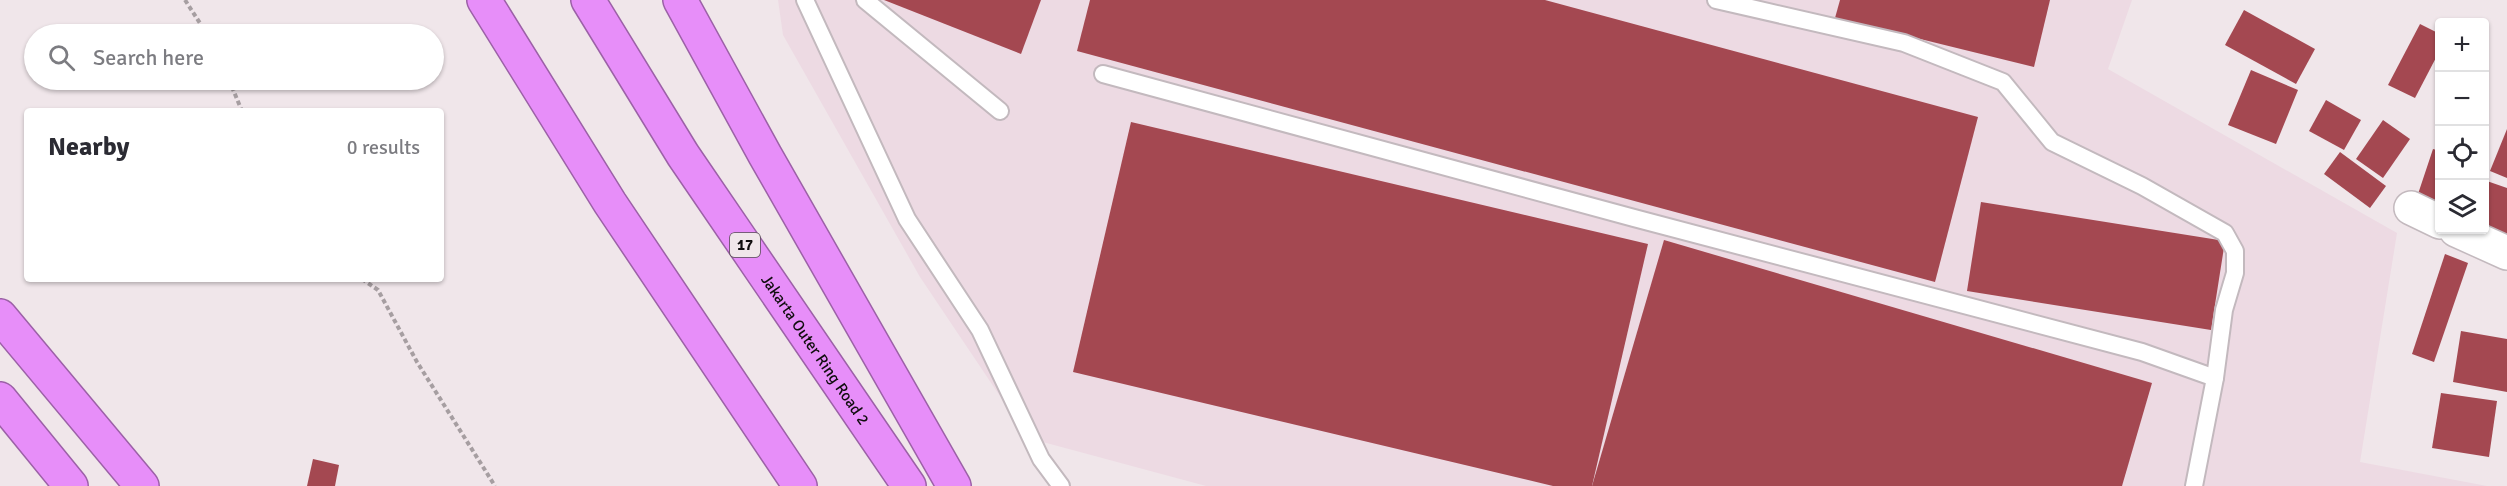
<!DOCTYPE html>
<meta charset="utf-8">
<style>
:root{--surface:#fff;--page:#f7f7f7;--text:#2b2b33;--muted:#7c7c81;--line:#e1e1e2}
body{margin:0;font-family:Signika,sans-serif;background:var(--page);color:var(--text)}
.controls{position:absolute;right:18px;top:18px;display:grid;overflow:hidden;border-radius:6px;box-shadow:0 2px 4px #0004}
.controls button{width:54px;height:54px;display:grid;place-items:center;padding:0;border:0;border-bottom:2px solid var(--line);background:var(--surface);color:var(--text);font:30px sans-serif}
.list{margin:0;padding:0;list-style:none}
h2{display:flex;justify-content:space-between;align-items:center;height:78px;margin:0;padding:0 24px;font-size:26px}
h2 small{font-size:20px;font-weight:400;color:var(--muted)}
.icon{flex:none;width:33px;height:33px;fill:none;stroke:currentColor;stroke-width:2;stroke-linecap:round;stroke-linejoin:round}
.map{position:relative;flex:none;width:2507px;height:486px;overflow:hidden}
.search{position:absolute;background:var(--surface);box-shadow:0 2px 4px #0004;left:24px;top:24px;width:420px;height:66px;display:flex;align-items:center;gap:15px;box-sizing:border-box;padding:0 21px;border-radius:33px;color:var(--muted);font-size:22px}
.panel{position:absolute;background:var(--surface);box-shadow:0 2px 4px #0004;left:24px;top:108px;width:420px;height:174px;border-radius:6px}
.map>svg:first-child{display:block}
.built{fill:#eddae3}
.building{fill:#a44851}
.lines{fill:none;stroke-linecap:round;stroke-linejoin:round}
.lane-casing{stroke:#c3b9be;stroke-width:20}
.street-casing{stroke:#c3b9be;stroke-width:36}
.highway-casing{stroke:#9c61a7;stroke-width:36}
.path{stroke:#a69ea1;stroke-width:4;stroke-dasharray:4.5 3;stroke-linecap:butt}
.lane{stroke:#fff;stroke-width:16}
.street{stroke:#fff;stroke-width:33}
.highway{stroke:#e78ef9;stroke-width:33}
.labels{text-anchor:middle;stroke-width:4.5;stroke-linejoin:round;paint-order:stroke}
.shield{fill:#f0e6ea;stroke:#534e50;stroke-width:1.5}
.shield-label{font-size:15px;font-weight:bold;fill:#100d0e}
.street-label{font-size:16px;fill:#100d0e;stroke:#f0e6ea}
</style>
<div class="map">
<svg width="2507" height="486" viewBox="0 0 2507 486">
<rect width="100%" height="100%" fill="#f0e6ea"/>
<path class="built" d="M778,0H2132L2108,69L2397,233L2360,462L2487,486H1206L1028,438L920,277L783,35Z"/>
<g class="building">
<path d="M884,0H1041L1021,54Z"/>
<path d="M1090,0H1545L1978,117L1935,282L1077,51Z"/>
<path d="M1840,0H2050L2034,67L1835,18Z"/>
<path d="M2244,10L2315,49L2296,84L2225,45Z"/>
<path d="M2420,24L2440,34V50L2415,98L2388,85Z"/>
<path d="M2251,70L2298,90L2276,144L2228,125Z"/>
<path d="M2326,100L2361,120L2344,150L2309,131Z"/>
<path d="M2383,120L2410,139L2383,178L2356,159Z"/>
<path d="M1131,122L1648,244L1592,486H1553L1073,372Z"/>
<path d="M2507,129V178L2490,171Z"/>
<path d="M2433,149L2440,151V205L2417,197Z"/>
<path d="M2340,152L2386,186L2370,208L2324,174Z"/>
<path d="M2484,180L2507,188V243L2484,230Z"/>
<path d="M1981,202L2225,241L2211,330L1967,291Z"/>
<path d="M1664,240L2152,383L2122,486H1592Z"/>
<path d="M2445,254L2468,263L2434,362L2412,354Z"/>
<path d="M2461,331L2507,339V392L2453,382Z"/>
<path d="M2441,393L2497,401L2489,457L2432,448Z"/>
<path d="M313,459L339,465L335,486H307Z"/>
</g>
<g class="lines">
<g class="lane-casing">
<g id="lane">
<path d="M805,0L907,219L980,330L1041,459L1061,486"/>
<path d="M865,0L1000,111"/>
<path d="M1716,0L1904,43L2003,82L2052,142L2142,186L2225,233L2235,251V273L2224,310L2215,378"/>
<path d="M1103,74L1634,218L2142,352L2215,378L2194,486"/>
</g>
</g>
<g class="street-casing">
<g id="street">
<path d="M2411,208L2440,222"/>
<path d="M2456,230L2507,253"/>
</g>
</g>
<g class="highway-casing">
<g id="highway">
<path d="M484,0L610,203L800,486"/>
<path id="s1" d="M588,0L683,155L909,486"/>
<path d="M680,0L765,155L954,486"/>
<path d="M0,316L142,486"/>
<path d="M0,399L71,486"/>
</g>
</g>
<g class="path">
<path d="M185,0L207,34"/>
<path d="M229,80L242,111"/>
<path d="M362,279L378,290L417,362L495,486"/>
</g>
<use href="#lane" class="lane"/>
<use href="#street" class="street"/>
<use href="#highway" class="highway"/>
</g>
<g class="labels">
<rect class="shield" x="730" y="233" width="30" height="24" rx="4.5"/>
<g class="shield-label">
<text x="745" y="250">17</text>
</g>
<g class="street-label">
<text dy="6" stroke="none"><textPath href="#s1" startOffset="417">Jakarta Outer Ring Road 2</textPath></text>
</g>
</g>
</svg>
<div class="controls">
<button>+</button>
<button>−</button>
<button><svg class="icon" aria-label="locate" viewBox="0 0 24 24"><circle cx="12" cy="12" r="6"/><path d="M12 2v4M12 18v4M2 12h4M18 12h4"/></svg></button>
<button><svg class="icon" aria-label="layers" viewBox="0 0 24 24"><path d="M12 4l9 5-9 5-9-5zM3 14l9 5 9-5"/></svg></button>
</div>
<div class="search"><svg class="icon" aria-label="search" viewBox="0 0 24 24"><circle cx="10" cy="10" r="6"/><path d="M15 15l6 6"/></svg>Search here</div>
<section class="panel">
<h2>Nearby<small>0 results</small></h2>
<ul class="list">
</ul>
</section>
</div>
